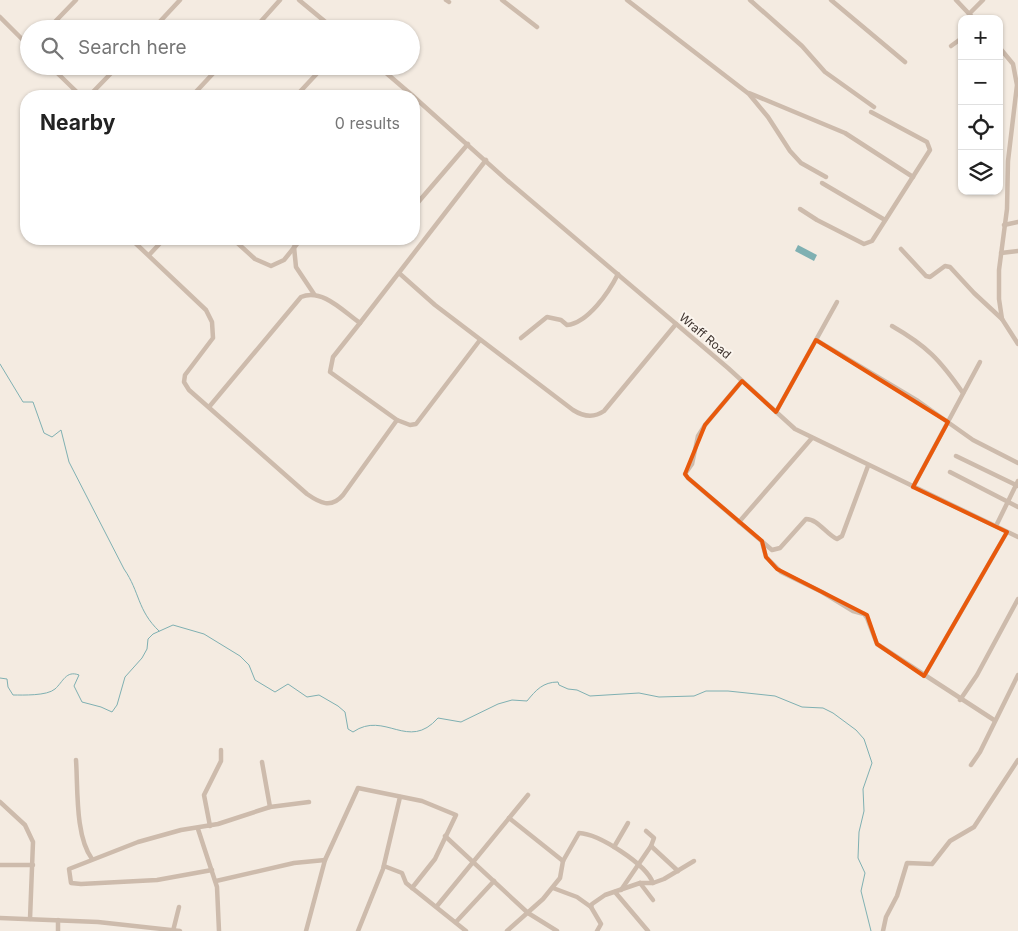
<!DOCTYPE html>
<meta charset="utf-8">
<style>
:root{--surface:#fff;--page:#f6f6f6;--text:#222;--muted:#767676;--line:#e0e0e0}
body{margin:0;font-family:Inter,sans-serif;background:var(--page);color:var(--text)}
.controls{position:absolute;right:15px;top:15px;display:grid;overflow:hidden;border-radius:10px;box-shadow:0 1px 4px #0004}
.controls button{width:45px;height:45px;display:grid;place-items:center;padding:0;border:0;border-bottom:1px solid var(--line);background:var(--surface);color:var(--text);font:25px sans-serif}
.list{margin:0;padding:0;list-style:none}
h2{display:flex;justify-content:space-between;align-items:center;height:65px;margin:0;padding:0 20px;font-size:21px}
h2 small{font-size:16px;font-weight:400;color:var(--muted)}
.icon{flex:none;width:28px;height:28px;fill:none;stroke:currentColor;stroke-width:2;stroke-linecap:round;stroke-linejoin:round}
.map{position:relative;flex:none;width:1018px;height:931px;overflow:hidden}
.search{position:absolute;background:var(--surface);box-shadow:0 1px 4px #0004;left:20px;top:20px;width:400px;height:55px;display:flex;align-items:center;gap:12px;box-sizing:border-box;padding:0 18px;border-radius:28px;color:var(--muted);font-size:19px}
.panel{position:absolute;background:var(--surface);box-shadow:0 1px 4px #0004;left:20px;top:90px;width:400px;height:155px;border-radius:20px}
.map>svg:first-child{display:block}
.water{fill:#7fb0b2}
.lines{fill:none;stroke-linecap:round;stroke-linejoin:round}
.stream{stroke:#7fb0b2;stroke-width:1}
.minor{stroke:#cdbbac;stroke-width:4.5}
.marked{fill:none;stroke:#e8590c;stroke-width:4;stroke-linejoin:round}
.labels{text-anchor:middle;stroke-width:4;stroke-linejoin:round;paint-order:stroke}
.street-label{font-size:12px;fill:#3b302b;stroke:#fbf5ee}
</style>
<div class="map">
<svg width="1018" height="931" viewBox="0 0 1018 931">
<rect width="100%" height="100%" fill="#f4ebe1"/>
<path class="water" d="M798,245L817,255L814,261L795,251Z"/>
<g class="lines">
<g class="stream">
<path d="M0,364L23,402H33L44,433L52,437L61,430L69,462L124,569C140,592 137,610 159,631"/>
<path d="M0,678L7,679L8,687L13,695C23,695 47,696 55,689C63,682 66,670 79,675L74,686L82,702L101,707L112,712L117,705L125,677L142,658L147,649L148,639L153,634L173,625L204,634L240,656L249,665L255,680L275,692L288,684L307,697L319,695L338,706L345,712L348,729L353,732C385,710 408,752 438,718L461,722L498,704L512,700L527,701C536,690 543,682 558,682L559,685L568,689L577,690L590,696L639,693L659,697L694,696L706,691H728L775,696L802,707L823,708L833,713L856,730L864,739L872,763L863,789L864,811L859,832L858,858L865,873L861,891L871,931"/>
</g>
<g class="minor">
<path d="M299,0L334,29"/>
<path d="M446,0L449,2"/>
<path d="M502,0L537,27"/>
<path d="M627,0L749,94L768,117L790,151L801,163L826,177"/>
<path d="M750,0L802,46L825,72L874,107"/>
<path d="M831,0L905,62"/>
<path d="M956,0L974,19"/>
<path d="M969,14L983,0"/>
<path d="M0,17L29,46"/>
<path d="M48,29L76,0"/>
<path d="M153,29L180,0"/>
<path d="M254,29L280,0"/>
<path d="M951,46L962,38"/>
<path d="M999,47L1013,64L1017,85L1008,161L1007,209L999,270V299L1002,319L1018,344"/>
<path d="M50,66L81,96"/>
<path d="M378,66L413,96"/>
<path d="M749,93L845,133L913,177"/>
<path d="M89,96L118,66"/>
<path d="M192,96L220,66"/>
<path d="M296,96L324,66"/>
<path d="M414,97L509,182L728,368L795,429L1018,537"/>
<path d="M822,183L885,220"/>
<path d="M414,207L468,144"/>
<path d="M800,209L817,220L864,244L872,241L930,150L927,142L871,112"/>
<path d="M1004,225L1018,222"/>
<path d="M131,239L206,310L212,322L213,338L185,375L184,382L189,390L307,494C320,503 331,509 343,495L397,420L330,372L333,357L360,323"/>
<path d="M233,239L255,259L271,266L284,260L301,239"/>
<path d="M294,247L296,267L314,294"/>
<path d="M901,249L926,276L930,277L945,266L950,267L974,293L1002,319"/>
<path d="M1001,253L1018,251"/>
<path d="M150,254L164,239"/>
<path d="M399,273L435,305L573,410C584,417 594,418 604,411L676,324"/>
<path d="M892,326C927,346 940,360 963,393"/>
<path d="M521,338L547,317L561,320L567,325C588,323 609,292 618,274"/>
<path d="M816,340L918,401L973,440L1018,463"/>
<path d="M742,381L705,425L698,436L692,464L685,474L688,478L772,550L780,548L806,519C818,519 826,534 837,539L842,536L868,466"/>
<path d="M209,407L301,297C322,288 343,311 360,323L486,160"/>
<path d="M776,412L837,302"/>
<path d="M397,420L410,425L416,424L480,340"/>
<path d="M956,456L1018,486"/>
<path d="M950,472L1018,507"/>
<path d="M913,487L980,362"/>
<path d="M739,522L812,438"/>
<path d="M996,526L1018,481"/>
<path d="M762,542L766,557L781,572L822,592L853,611L864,614L867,618L877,644L994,720"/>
<path d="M924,676L1007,532"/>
<path d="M960,700L977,675L1018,599"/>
<path d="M76,760C78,788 75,836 92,859"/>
<path d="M262,762L270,807"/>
<path d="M971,765L980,752L1018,675"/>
<path d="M0,802L25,825L33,842L30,919"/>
<path d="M509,818L563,861"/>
<path d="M210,826L204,795L221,761V750"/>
<path d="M198,829L217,887L219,931"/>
<path d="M646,831L654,838L651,846"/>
<path d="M445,836L528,913L557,931"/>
<path d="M614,847L628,823"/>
<path d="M0,865H33"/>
<path d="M384,866L402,873L406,883L466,931"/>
<path d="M212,870L157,880L81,884L71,883L69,869L138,842L181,830L218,824L270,807L309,802"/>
<path d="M216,881L294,863L325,860"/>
<path d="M640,883L653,900"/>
<path d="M553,888L577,897L591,907L601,924L597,931"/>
<path d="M621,890L651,846L678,871"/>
<path d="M615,892L648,931"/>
<path d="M437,906L528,795"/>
<path d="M591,907L592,904L605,895L640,883H653L664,879L694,861"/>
<path d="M0,918L98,922L180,931"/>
<path d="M456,922L494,881"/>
<path d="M58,931V920"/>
<path d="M173,931L179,907"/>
<path d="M306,931L325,860L358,788L422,801L456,815L435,859L412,888"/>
<path d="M358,931L383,869L400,797"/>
<path d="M507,931L543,899L560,878L563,861L579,833C599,834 646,864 653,883"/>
<path d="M883,931L886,917L897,896L907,863L932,864L950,841L974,827L1018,760"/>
</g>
</g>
<path class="marked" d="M816,340L948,422L913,487L1007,532L924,676L877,644L867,615L777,569L766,557L762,541L688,478L685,474L705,425L742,381L776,412Z"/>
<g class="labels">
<g class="street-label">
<text transform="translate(705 336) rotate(40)" y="4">Wraff Road</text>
</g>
</g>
</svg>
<div class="controls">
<button>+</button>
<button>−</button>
<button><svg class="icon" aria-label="locate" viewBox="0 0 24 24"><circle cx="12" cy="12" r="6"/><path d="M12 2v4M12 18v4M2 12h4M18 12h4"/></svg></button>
<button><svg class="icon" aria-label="layers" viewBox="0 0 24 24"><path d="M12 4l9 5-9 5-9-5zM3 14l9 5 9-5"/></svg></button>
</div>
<div class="search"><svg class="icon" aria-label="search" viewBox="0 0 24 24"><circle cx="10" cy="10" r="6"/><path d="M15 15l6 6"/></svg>Search here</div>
<section class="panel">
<h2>Nearby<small>0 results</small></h2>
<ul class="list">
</ul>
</section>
</div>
